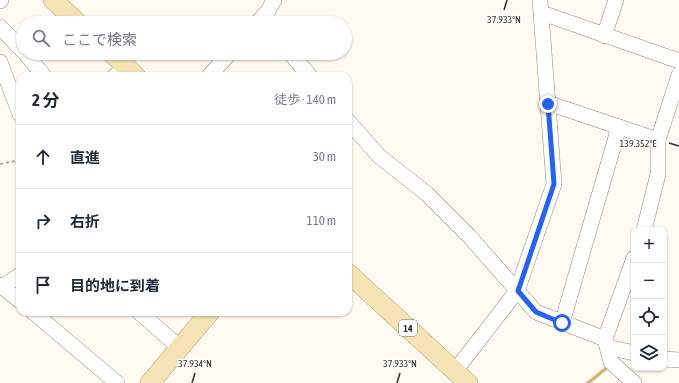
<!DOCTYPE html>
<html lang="ja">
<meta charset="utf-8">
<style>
:root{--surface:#fff;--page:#f2f2f3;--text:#1f2937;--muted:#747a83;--line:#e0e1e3}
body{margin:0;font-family:"Asap Condensed","Noto Sans JP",sans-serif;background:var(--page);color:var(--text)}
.controls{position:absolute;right:12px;bottom:12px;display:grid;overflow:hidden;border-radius:8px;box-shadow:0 1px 3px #0004}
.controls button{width:36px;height:36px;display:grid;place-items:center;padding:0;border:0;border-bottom:1px solid var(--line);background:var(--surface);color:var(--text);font:20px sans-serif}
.stop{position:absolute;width:12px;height:12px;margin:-9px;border:3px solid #2563eb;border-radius:50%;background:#fff}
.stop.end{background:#2563eb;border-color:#fff;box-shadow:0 1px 4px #0008}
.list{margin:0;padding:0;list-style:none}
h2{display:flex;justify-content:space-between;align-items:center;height:52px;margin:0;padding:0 16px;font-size:17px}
h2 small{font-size:13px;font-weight:400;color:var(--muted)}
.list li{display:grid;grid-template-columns:26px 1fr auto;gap:12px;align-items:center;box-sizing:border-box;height:64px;padding:0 16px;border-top:1px solid var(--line)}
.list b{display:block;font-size:15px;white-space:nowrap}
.list em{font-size:13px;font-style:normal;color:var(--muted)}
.icon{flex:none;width:22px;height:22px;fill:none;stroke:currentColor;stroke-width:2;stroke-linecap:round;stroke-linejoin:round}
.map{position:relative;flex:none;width:679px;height:383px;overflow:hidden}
.search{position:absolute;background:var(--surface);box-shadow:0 1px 3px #0004;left:16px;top:16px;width:336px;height:44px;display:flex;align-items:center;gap:10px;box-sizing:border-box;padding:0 14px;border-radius:22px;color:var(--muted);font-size:15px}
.panel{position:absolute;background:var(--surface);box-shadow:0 1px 3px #0004;left:16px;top:72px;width:336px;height:244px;border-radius:12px}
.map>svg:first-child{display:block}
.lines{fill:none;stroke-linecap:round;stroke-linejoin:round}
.stream{stroke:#d3b66c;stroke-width:3.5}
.minor-casing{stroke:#918973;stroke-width:16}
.major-casing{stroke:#ad9863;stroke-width:20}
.path{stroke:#afaba2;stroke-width:2;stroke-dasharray:3 3;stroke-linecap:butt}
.minor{stroke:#fff;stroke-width:15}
.major{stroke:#f6e3b5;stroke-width:19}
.route{stroke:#2563eb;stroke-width:5}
.ticks{fill:none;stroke:#312d25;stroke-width:1.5}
.labels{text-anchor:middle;stroke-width:3;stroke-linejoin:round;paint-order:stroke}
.shield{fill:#fff;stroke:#6f6c66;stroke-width:1}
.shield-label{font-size:10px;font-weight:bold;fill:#312d25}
.ticks-label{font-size:10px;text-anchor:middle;fill:#312d25;stroke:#fff;stroke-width:3;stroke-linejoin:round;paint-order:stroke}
</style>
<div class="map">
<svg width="679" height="383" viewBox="0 0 679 383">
<rect width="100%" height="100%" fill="#fffbf2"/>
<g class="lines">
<path class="stream" d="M588,383L609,366"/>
<g class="minor-casing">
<g id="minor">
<path d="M0,1L1,0"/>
<path d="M542,13L679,61"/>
<path d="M257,23L268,11L274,0"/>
<path d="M0,27L23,51"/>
<path d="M604,36L616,0"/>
<path d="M25,53L44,76"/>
<path d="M290,53L310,76"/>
<path d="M0,62L20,114"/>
<path d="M115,76L125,66"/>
<path d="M209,76L230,53"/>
<path d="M548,103L658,140"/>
<path d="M348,121L379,156L427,194L469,236L536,312L605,339"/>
<path d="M644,230L658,174V140L679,75"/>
<path d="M634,258L605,339L611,362L634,383"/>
<path d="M0,285L20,301"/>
<path d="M2,287L20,275"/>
<path d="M33,312L117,383"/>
<path d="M139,312L180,348"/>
<path d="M562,323L619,127"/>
<path d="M608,347L634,353"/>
<path d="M664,359L679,360"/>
<path d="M455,371L517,291L554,184L540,0"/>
</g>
</g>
<g class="major-casing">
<g id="major">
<path d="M53,0L78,23"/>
<path d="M111,53L136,76"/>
<path d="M348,273L468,383"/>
<path d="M150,383L210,312"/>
</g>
</g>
<path class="path" d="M0,164L20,160"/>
<use href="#minor" class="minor"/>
<use href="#major" class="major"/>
</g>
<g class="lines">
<path class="route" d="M548,104L554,184L518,291L536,312L562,323"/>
</g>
<path class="ticks" d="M504,10L507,0M669,143L679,146M192,383L195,373M397,383L400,373"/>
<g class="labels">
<rect class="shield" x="399" y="320" width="18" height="16" rx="3"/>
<g class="shield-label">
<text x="408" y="332">14</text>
</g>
</g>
<g class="ticks-label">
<text x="504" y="23">37.933°N</text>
<text x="638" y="147">139.352°E</text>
<text x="195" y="367">37.934°N</text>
<text x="400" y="367">37.933°N</text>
</g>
</svg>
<div class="controls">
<button>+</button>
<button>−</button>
<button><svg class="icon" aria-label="locate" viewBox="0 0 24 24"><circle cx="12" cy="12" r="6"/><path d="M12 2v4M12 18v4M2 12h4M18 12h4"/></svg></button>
<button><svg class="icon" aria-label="layers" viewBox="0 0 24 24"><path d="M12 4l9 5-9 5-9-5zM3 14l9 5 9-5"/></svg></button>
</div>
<div class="stop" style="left:562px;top:323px"></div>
<div class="stop end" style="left:548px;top:104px"></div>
<div class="search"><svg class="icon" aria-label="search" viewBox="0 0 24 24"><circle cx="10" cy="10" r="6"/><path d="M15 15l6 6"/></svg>ここで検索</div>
<section class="panel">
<h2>2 分<small>徒歩 · 140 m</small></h2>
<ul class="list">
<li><svg class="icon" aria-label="ahead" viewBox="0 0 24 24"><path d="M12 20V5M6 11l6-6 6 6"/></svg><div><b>直進</b></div><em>30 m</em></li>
<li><svg class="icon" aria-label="right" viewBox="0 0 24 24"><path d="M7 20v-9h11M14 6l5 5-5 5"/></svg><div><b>右折</b></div><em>110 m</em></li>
<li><svg class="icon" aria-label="arrive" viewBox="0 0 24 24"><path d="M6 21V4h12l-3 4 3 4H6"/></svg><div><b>目的地に到着</b></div></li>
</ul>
</section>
</div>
